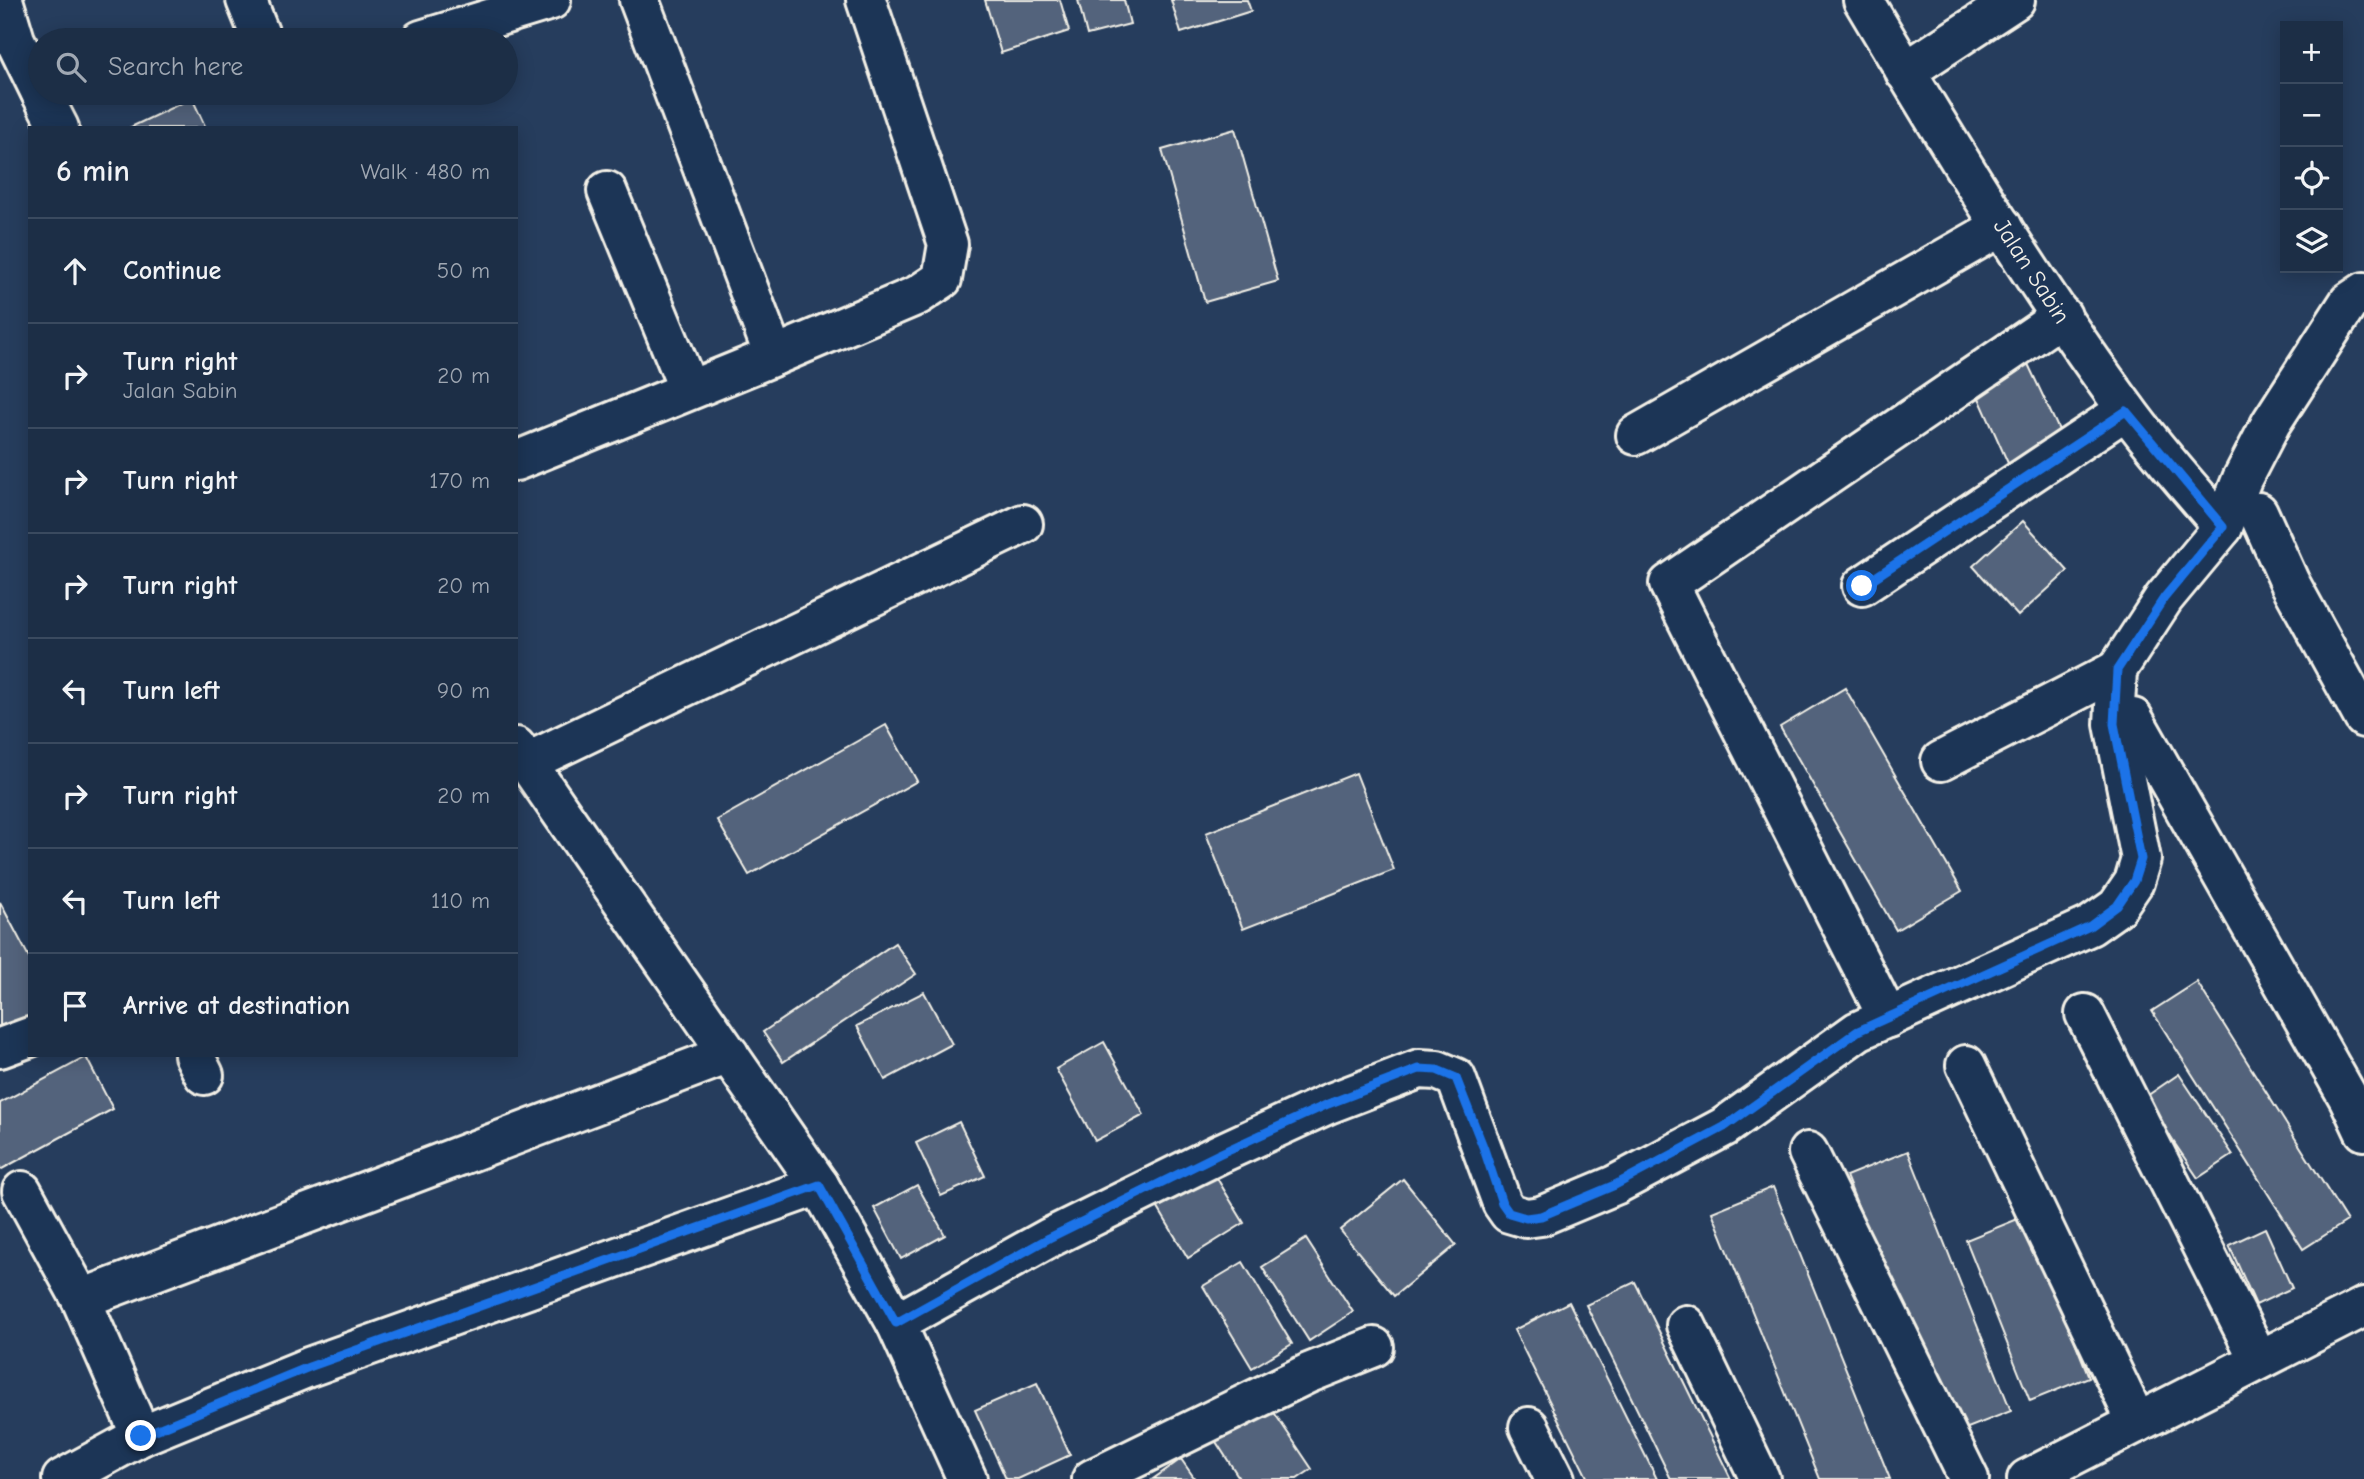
<!DOCTYPE html>
<meta charset="utf-8">
<style>
:root{--surface:#1c2e46;--page:#293a51;--text:#f1f3f6;--muted:#a0a8b3;--line:#3a4a5f}
body{margin:0;font-family:"Comic Neue",sans-serif;background:var(--page);color:var(--text)}
.controls{position:absolute;right:21px;top:21px;display:grid;overflow:hidden;border-radius:0px;box-shadow:0 4px 18px #0003}
.controls button{width:63px;height:63px;display:grid;place-items:center;padding:0;border:0;border-bottom:2px solid var(--line);background:var(--surface);color:var(--text);font:35px sans-serif}
.stop{position:absolute;width:21px;height:21px;margin:-16px;border:5px solid #1a73e8;border-radius:50%;background:#fff}
.stop.end{background:#1a73e8;border-color:#fff;box-shadow:0 2px 7px #0008}
.list{margin:0;padding:0;list-style:none}
h2{display:flex;justify-content:space-between;align-items:center;height:91px;margin:0;padding:0 28px;font-size:30px}
h2 small{font-size:23px;font-weight:400;color:var(--muted)}
.list li{display:grid;grid-template-columns:46px 1fr auto;gap:21px;align-items:center;box-sizing:border-box;height:105px;padding:0 28px;border-top:2px solid var(--line)}
.list b{display:block;font-size:26px;white-space:nowrap}
.list p{margin:0;font-size:23px;white-space:nowrap;color:var(--muted)}
.list em{font-size:23px;font-style:normal;color:var(--muted)}
.icon{flex:none;width:38px;height:38px;fill:none;stroke:currentColor;stroke-width:2;stroke-linecap:round;stroke-linejoin:round}
.map{position:relative;flex:none;width:2364px;height:1479px;overflow:hidden}
.search{position:absolute;background:var(--surface);box-shadow:0 4px 18px #0003;left:28px;top:28px;width:490px;height:77px;display:flex;align-items:center;gap:18px;box-sizing:border-box;padding:0 24px;border-radius:38px;color:var(--muted);font-size:26px}
.panel{position:absolute;background:var(--surface);box-shadow:0 4px 18px #0003;left:28px;top:126px;width:490px;height:931px;border-radius:0px}
.map>svg:first-child{display:block}
.building{fill:#52647b;stroke:#f4f1e8;stroke-width:2}
.lines{fill:none;stroke-linecap:round;stroke-linejoin:round}
.minor-casing{stroke:#f4f1e8;stroke-width:44}
.minor{stroke:#1d3557;stroke-width:38}
.route{stroke:#1a73e8;stroke-width:9}
.labels{text-anchor:middle;stroke-width:6;stroke-linejoin:round;paint-order:stroke}
.street-label{font-size:24px;fill:#f4f1e8;stroke:#1d3557}
</style>
<div class="map">
<svg width="2364" height="1479" viewBox="0 0 2364 1479">
<rect width="100%" height="100%" fill="#263d5d"/>
<filter id="ink" filterUnits="userSpaceOnUse"><feTurbulence type="fractalNoise" baseFrequency=".0143" numOctaves="2"/><feDisplacementMap in="SourceGraphic" scale="14" xChannelSelector="R" yChannelSelector="G"/><feConvolveMatrix kernelMatrix="1 2 1 2 8 2 1 2 1" color-interpolation-filters="sRGB"/></filter>
<g filter="url(#ink)">
<g class="building">
<path d="M985,0H1060L1069,31L1001,53Z"/>
<path d="M1078,0H1124L1130,24L1087,35Z"/>
<path d="M1171,0H1247L1251,11L1181,33Z"/>
<path d="M192,98L206,128H129Z"/>
<path d="M1235,129L1278,281L1205,302L1162,150Z"/>
<path d="M2028,364L2066,445L2011,470L1975,389Z"/>
<path d="M2023,521L2068,571L2018,616L1973,566Z"/>
<path d="M1845,688L1962,891L1896,930L1780,727Z"/>
<path d="M886,725L917,781L749,875L717,820Z"/>
<path d="M1356,773L1394,870L1243,929L1206,833Z"/>
<path d="M0,902L30,959V1017L0,1033Z"/>
<path d="M895,943L916,974L783,1062L763,1032Z"/>
<path d="M2197,982L2347,1221L2303,1249L2152,1011Z"/>
<path d="M924,992L952,1044L885,1080L857,1026Z"/>
<path d="M1104,1042L1144,1115L1095,1141L1056,1069Z"/>
<path d="M86,1057L113,1109L0,1170V1103Z"/>
<path d="M2179,1074L2233,1155L2198,1178L2144,1098Z"/>
<path d="M959,1122L985,1176L941,1196L916,1143Z"/>
<path d="M1908,1151L2011,1411L1950,1435L1846,1176Z"/>
<path d="M1209,1165L1244,1223L1188,1258L1152,1198Z"/>
<path d="M1403,1179L1456,1245L1394,1296L1340,1230Z"/>
<path d="M917,1185L945,1235L901,1259L874,1208Z"/>
<path d="M1773,1187L1890,1479H1820L1712,1212Z"/>
<path d="M2025,1216L2089,1377L2030,1401L1966,1240Z"/>
<path d="M2265,1228L2292,1288L2256,1305L2229,1245Z"/>
<path d="M1306,1239L1353,1312L1309,1341L1262,1267Z"/>
<path d="M1243,1262L1292,1344L1252,1368L1203,1286Z"/>
<path d="M1635,1282L1731,1479H1671L1586,1305Z"/>
<path d="M1569,1302L1657,1479H1588L1514,1330Z"/>
<path d="M1037,1383L1070,1455L1018,1479H1006L975,1410Z"/>
<path d="M1265,1399L1312,1469L1297,1479H1240L1211,1434Z"/>
<path d="M1181,1459L1195,1479H1153Z"/>
</g>
<g class="lines">
<g class="minor-casing">
<g id="minor">
<path d="M3,0L15,40L40,91"/>
<path d="M246,0L262,40"/>
<path d="M639,0L774,356"/>
<path d="M1863,0C1945,138 2030,278 2125,408C2155,450 2190,488 2223,527"/>
<path d="M421,40L551,0"/>
<path d="M1905,72L2015,0"/>
<path d="M41,93L59,128"/>
<path d="M607,191L689,390"/>
<path d="M1636,435L2002,226"/>
<path d="M516,461L774,356L918,295L942,279L948,244L866,0"/>
<path d="M2258,512L2290,583L2364,718"/>
<path d="M1862,586L2126,410"/>
<path d="M2133,718L2349,1099L2364,1131"/>
<path d="M516,747L819,1185L896,1323L967,1479"/>
<path d="M1941,761L2117,670"/>
<path d="M528,762L1023,524"/>
<path d="M2085,1014L2259,1360"/>
<path d="M1888,1018L1669,584L2062,316"/>
<path d="M0,1048L30,1037"/>
<path d="M194,1055L204,1075"/>
<path d="M1966,1065L2137,1423"/>
<path d="M1808,1152L1969,1479"/>
<path d="M22,1191L81,1299"/>
<path d="M896,1323L1049,1238L1219,1154L1328,1104L1419,1069L1437,1070L1456,1078L1502,1203L1509,1213L1526,1218L1541,1216L1615,1185L1724,1127L1858,1031L2090,926L2117,907L2134,882L2141,859L2114,724L2117,670L2164,598L2223,527L2242,479L2271,423L2349,302L2364,292"/>
<path d="M1686,1325L1760,1479"/>
<path d="M1529,1427L1555,1479"/>
<path d="M141,1436L81,1299L729,1054"/>
<path d="M62,1479L141,1436L309,1367L819,1185"/>
<path d="M1092,1479L1309,1373L1374,1347"/>
<path d="M2027,1479L2364,1307"/>
</g>
</g>
<use href="#minor" class="minor"/>
</g>
</g>
<g class="lines" filter="url(#ink)">
<path class="route" d="M141,1436L309,1367L819,1185L896,1323L1049,1238L1219,1154L1328,1104L1419,1069L1437,1070L1456,1078L1484,1149L1502,1203L1509,1213L1526,1218L1541,1216L1615,1185L1724,1127L1858,1031L2090,926L2117,906L2134,881L2141,859L2114,724L2117,670L2164,598L2223,527L2126,411L1862,586"/>
</g>
<g class="labels">
<g class="street-label">
<text transform="translate(2032 271) rotate(57)" y="8">Jalan Sabin</text>
</g>
</g>
</svg>
<div class="controls">
<button>+</button>
<button>−</button>
<button><svg class="icon" aria-label="locate" viewBox="0 0 24 24"><circle cx="12" cy="12" r="6"/><path d="M12 2v4M12 18v4M2 12h4M18 12h4"/></svg></button>
<button><svg class="icon" aria-label="layers" viewBox="0 0 24 24"><path d="M12 4l9 5-9 5-9-5zM3 14l9 5 9-5"/></svg></button>
</div>
<div class="stop" style="left:1862px;top:586px"></div>
<div class="stop end" style="left:141px;top:1436px"></div>
<div class="search"><svg class="icon" aria-label="search" viewBox="0 0 24 24"><circle cx="10" cy="10" r="6"/><path d="M15 15l6 6"/></svg>Search here</div>
<section class="panel">
<h2>6 min<small>Walk · 480 m</small></h2>
<ul class="list">
<li><svg class="icon" aria-label="ahead" viewBox="0 0 24 24"><path d="M12 20V5M6 11l6-6 6 6"/></svg><div><b>Continue</b></div><em>50 m</em></li>
<li><svg class="icon" aria-label="right" viewBox="0 0 24 24"><path d="M7 20v-9h11M14 6l5 5-5 5"/></svg><div><b>Turn right</b><p>Jalan Sabin</p></div><em>20 m</em></li>
<li><svg class="icon" aria-label="right" viewBox="0 0 24 24"><path d="M7 20v-9h11M14 6l5 5-5 5"/></svg><div><b>Turn right</b></div><em>170 m</em></li>
<li><svg class="icon" aria-label="right" viewBox="0 0 24 24"><path d="M7 20v-9h11M14 6l5 5-5 5"/></svg><div><b>Turn right</b></div><em>20 m</em></li>
<li><svg class="icon" aria-label="left" viewBox="0 0 24 24"><path d="M17 20v-9H6M10 6l-5 5 5 5"/></svg><div><b>Turn left</b></div><em>90 m</em></li>
<li><svg class="icon" aria-label="right" viewBox="0 0 24 24"><path d="M7 20v-9h11M14 6l5 5-5 5"/></svg><div><b>Turn right</b></div><em>20 m</em></li>
<li><svg class="icon" aria-label="left" viewBox="0 0 24 24"><path d="M17 20v-9H6M10 6l-5 5 5 5"/></svg><div><b>Turn left</b></div><em>110 m</em></li>
<li><svg class="icon" aria-label="arrive" viewBox="0 0 24 24"><path d="M6 21V4h12l-3 4 3 4H6"/></svg><div><b>Arrive at destination</b></div></li>
</ul>
</section>
</div>
